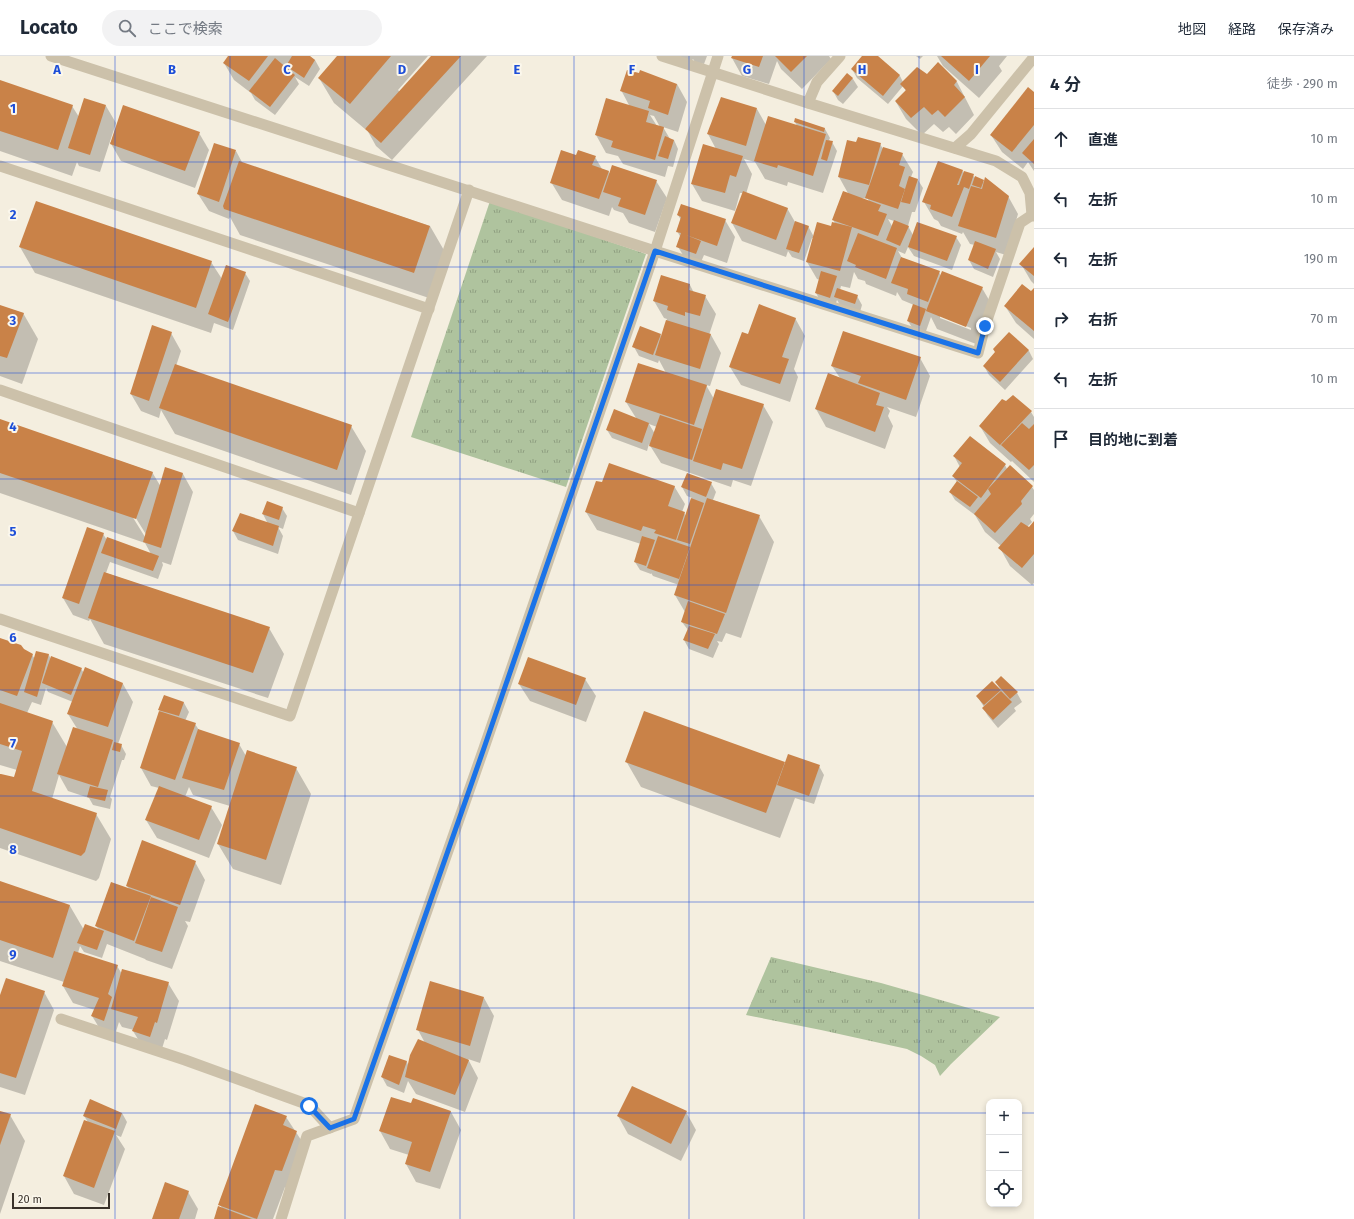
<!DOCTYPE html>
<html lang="ja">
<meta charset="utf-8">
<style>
:root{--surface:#fff;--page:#f2f2f3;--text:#1f2937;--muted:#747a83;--line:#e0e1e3}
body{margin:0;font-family:"Fira Sans","Noto Sans JP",sans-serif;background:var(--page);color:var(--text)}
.controls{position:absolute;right:12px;bottom:12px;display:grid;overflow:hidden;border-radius:8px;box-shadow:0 2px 6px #0003}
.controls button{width:36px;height:36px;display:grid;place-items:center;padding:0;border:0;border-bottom:1px solid var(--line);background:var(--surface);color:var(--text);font:20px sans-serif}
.scale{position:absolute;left:12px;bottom:10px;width:98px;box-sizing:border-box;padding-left:4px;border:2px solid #3a322a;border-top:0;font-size:11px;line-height:14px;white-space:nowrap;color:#3a322a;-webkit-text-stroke:3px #fbf7ec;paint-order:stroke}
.stop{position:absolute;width:12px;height:12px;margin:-9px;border:3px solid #1a73e8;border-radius:50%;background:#fff}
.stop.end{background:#1a73e8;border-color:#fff;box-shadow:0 1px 4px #0008}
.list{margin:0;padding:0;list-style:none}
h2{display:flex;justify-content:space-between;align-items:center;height:52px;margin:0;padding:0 16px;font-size:17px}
h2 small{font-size:13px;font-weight:400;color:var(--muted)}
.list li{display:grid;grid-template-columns:26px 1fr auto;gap:12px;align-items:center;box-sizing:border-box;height:60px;padding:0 16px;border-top:1px solid var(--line)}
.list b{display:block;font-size:15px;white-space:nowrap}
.list em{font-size:13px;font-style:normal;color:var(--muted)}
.icon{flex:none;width:22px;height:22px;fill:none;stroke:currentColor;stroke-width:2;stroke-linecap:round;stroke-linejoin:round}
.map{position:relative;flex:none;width:1034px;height:1163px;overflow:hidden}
header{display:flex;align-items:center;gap:24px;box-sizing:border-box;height:56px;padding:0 20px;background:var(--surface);border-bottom:1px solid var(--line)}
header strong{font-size:19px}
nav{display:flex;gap:22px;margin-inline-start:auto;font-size:14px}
.search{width:280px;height:36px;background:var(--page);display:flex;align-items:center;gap:10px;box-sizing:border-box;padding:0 14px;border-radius:22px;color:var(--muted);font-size:15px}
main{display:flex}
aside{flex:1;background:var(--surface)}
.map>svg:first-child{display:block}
.grass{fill:url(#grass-tufts)}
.shadow{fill:#0003;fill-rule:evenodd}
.building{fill:#c98248}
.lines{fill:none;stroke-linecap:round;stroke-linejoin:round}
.service{stroke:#ccc1aa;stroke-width:11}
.minor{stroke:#ccc1aa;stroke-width:11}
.route{stroke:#1a73e8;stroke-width:5}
.grid{fill:none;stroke:#1d4ed8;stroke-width:1;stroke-opacity:0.55}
.grid-label{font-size:13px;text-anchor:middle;font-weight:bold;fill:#1d4ed8;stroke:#fbf7ec;stroke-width:4;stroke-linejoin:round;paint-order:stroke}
</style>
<header>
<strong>Locato</strong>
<div class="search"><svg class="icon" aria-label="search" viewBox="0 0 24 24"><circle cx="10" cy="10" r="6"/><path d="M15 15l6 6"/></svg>ここで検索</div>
<nav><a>地図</a><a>経路</a><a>保存済み</a></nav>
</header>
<main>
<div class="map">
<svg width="1034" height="1163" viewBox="0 0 1034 1163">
<defs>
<pattern id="grass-tufts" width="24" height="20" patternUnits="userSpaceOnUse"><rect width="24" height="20" fill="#afc39e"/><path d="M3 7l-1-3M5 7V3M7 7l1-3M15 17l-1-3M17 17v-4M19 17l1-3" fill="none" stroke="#8f9f81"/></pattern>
</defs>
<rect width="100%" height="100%" fill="#f4eedf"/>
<g class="grass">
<path d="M490,145L646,198L566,431L411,381Z"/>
<path d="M771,901L881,927L1000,961L951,1008L940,1020L935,1009L921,1000L907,993L821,974L746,959Z"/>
</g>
<g class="shadow">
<path d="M229,0H309L315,4L320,13L309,30L295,21L299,28L275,59L255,44L251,37L234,24L224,7Z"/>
<path d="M338,0H428L398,34L400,36L432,0H487L392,104L376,90L366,72L365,73L334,47L319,22Z"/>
<path d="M676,0H707L704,8L695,6L693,3L688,10Z"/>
<path d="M733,0H829L831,3L802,33L781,13L777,5L769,28L742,20L732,2Z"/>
<path d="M864,0H877L900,20L903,26L927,19L938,7L957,26L974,59L956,78L949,71L943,76L934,68L922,79L906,63L896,46L906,35L903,30L888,48L857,22L852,13Z"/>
<path d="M916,0H923L920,3Z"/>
<path d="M937,0H1007L999,10L1002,15L979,42L943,10Z"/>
<path d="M847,19L853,23L858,31L843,48L838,44L833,35Z"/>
<path d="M0,25L72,50L79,61L106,50L116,67L100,116L79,110L77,106L72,120L0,95Z"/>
<path d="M677,28L687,46L678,76L663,71L670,83L674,84L678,93L673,111L668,110L665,121L623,108L618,100L606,97L596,79L630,51L621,34ZM650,59L654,60L660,71L657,70Z"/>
<path d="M1034,37V115L1028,106L1023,113L1002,96L991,79Z"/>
<path d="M757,53L766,69L797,70L795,66L796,63L825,73L830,82L829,84L832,86L837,95L823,137L788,126L787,130L765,123L755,106L744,103L752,118L746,138L787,152L795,166L808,170L814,181L832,171L835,168L833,163L849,139L839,121L857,87L880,88L883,93L902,98L913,116L911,121L918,124L923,132L915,156H912L908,170L913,179L956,181L961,189L952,214L914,200L908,191L905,198L898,195L902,202L939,216L941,220L982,232L992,249L976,288L937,273L931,261L925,278L913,273L908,265L914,249L902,244L897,236L896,240L866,228L865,225L858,223L854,216L850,232L841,230L840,234L857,240L862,249L860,256L840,249L837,244L835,250L821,246L816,237L820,224L817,223L807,206L814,182H812L804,205L792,201L788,195L786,201L742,185L732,167L743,137H740L735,155L702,145L692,128L716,93L708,78ZM862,142L868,143L869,146L861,143ZM888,163L894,165L892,170ZM940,260L971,272V274L940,262Z"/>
<path d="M199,77L209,94L195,132L121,105L110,86Z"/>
<path d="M236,95L243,108L430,170L445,196L429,242L240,179L230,161L229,163L209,155L198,138Z"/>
<path d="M577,101H595L602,113L608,115L610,118L656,125L667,142L655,176L629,167L623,157L614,154L612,151L609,160L562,144L551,126Z"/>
<path d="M963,115L964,118L973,119L974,121L983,125L985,127L1008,140L1018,158L1006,199L996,196L1000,203L993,221L974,213L969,204L975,189L970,188L963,176L962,178L941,170L938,165L934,163L924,146Z"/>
<path d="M678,159L725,164L735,181L727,207L704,199L701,206L683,199L678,191L681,182L677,175L681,164Z"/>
<path d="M20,191L211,206L222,223L245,217L250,225L233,274L214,267L211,277L35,217Z"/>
<path d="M1034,192V228L1031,225L1021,208Z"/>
<path d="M690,229L694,237L705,240L716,258L709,279H711L721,297L710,330L706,329L714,343L763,349L773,366L751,430L733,424L731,431L661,407L649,388L647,395L612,382L607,374L636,362L626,346L666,317L659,304L658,307L639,300L634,291L660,279L662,281L667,263L664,262L654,245ZM649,368L657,371L655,378Z"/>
<path d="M1034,233V283L1016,267L1005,250L1031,236Z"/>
<path d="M0,250L23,257L38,283L22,328L0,320Z"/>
<path d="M795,262L805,280L794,313L798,321L790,346L741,329L730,311Z"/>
<path d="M171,277L181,295L176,310L351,370L366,395L351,439L175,378L161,354L159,362L141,355L131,338Z"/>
<path d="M1009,278L1029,295L1033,303L1005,334L989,319L984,310L996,297Z"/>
<path d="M920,302L930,320L916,361L887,351L890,355L888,360L893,370L885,393L826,371L816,353L829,318L840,322L832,310Z"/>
<path d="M1031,356L1034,361V426L1012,405L1011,406L990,387L980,370Z"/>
<path d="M0,364L152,416L161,431L166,412L183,418L193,436L171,509L162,506L163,509L158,523L110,506L106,517L269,572L284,598L268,642L104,588L90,563L89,565L73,559L63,542L103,478L107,484L151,498L145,487L0,437ZM134,459L147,480L145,481L132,460Z"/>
<path d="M970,382L1005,409L1007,413L1032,431L1034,434V458L1030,463L1032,466L1027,471L1029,472L1034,467V527L1032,529L1010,510L1000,492L1001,490L985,476L975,459L955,444L950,436L957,426L953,420L960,411L954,400Z"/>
<path d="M711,427L716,436L713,444L759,460L774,486L741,582L726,577L722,586L717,585L719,588L713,602L689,593L684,584L688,574L682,566L685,556L675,539L679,529L653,520L651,517V518L640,514L635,506L641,488L597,474L586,456L674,430L685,448L682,456L684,457L686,460L692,442L687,440L682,431Z"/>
<path d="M268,446L282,452L287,460L283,473L278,471L283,480L278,498L238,484L233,475L268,468L263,458Z"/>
<path d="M0,584L32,599L35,603L49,599L51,604L81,613L84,617L123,628L133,646L118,688L121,689L126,698L124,704H122L110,741L112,743L110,753L93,749L89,742L68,735L59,719L52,743L96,758L111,783L99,822L96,825L0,792V720L15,722L17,714L0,709ZM46,632L48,636L73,646L68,658L78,674L67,691L52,666L27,657L32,646L41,649Z"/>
<path d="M1001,621L1017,637L1022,646L1014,652L1016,655L998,672L988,660L983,652L984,651L977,640L992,626L1001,635L996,626Z"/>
<path d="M585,623L596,640L586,666L530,645L519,628Z"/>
<path d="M164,640L184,647L189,656L185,665L195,668L199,674L239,688L246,700L296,712L311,738L281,829L233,813L218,788L230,750L193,739L189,731L185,741L211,751L222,769L209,802L157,782L146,764L159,732L151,730L141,712L161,657L159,654Z"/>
<path d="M626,705L784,706L785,709L819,710L824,719L814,748L795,742L780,782L641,731Z"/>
<path d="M195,806L205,824L190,866L185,865L188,870L172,913L146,904L145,903L107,888L102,902L84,896L80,890L78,897L117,910L122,918L168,927L179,945L167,984L165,983L160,999L144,993L133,975L134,974L122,971L119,966L114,982L103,978L92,960L95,954L73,947L63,930L64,926L0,905V826L70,850L84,874H99L96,870L129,833L127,830Z"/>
<path d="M44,936L54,954L25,1039L0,1031V942Z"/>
<path d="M484,942L494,960L480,1007L468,1003L478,1022L465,1056L416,1038L408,1025L404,1037L387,1030L382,1021L390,1001L407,1006L408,1009L425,987L418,974Z"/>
<path d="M414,1044L451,1056L461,1074L440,1133L416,1126L406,1108L409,1099L390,1093L380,1075L412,1048Z"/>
<path d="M0,1056L10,1059L25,1085L0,1158Z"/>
<path d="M686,1056L696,1074L681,1105L628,1078L618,1060Z"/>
<path d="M122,1057L127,1066L121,1081L116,1079L125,1093L104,1149L74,1138L64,1120L88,1066L84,1060Z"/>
<path d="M286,1061L307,1093L292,1133L285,1131L273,1163H215L222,1152L220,1149Z"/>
<path d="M188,1136L198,1153L195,1163H153Z"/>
</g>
<g class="building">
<path d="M228,0H268L249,25L223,7Z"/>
<path d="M292,0H310L315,4L304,22L286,10Z"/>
<path d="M337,0H391L350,48L318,22Z"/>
<path d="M431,0H461L381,87L365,73Z"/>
<path d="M732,0H763L759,11L731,2Z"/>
<path d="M775,0H807L791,16Z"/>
<path d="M862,0H878L900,19L883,40L851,13Z"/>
<path d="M941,0H990L969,25Z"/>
<path d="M275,2L295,19L270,51L249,35Z"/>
<path d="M938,6L957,25L954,29L965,41L945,61L938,54L932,59L924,51L911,62L895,45L906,34L900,28L917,11L927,18Z"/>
<path d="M627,14L639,17L640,14L677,28L668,59L648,52L650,45L620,35Z"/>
<path d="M847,17L853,22L838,40L832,35Z"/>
<path d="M0,24L73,49L58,94L0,75Z"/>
<path d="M1028,31L1034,36V69L1012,96L990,79Z"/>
<path d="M721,41L757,52L746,90L707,78Z"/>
<path d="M84,42L106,49L90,99L68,92Z"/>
<path d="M606,42L649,55L646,66L664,71L655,104L611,91L613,85L595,79Z"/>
<path d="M123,49L200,76L185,115L110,88Z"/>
<path d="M768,60L826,78L813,120L778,109L777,112L754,105Z"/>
<path d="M795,62L825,72L824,76L794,66Z"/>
<path d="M665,80L674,84L668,103L658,100Z"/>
<path d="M858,81L881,87L869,129L838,121L847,84L856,86Z"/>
<path d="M1034,83V108L1022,97Z"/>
<path d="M826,84L833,85L827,105L821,103Z"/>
<path d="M214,87L236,94L219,146L197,138Z"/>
<path d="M703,88L743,100L736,121L730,119L725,137L691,128Z"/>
<path d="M883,91L903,97L899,109L905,111L899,130L905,133L898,153L865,142Z"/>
<path d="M561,94L576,99L578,94L596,100L592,109L609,115L599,143L550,127Z"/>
<path d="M239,105L430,170L414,217L224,153L223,150Z"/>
<path d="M938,105L963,114L957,129H959L964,115L974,118L969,133L964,131L952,161L930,153L931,149L922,146Z"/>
<path d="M612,109L657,124L645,159L618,150L621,142L603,136Z"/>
<path d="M909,120L918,123L910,148L901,146Z"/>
<path d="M975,120L984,124L981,132L972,129Z"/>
<path d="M985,121L1009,140L996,182L958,170L971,130L982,133Z"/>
<path d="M743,135L788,152L776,184L731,167Z"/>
<path d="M843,135L881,149L878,155L887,158L878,180L832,164Z"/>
<path d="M36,145L212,205L196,252L19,191Z"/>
<path d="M681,148L726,163L717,190L686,179L701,185L696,198L676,191L681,177L676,176L681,161L677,159Z"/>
<path d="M894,164L909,170L900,190L886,184Z"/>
<path d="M795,165L809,170L799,197L786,193Z"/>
<path d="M817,166L831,170L832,166L852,171L840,215L806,206Z"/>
<path d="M917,166L957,180L947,205L908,191Z"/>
<path d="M858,177L897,192L886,223L855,211L856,209L847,205Z"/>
<path d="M975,185L996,193L988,213L968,204Z"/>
<path d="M1034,191V220L1019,208Z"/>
<path d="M901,201L940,215L928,246L907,238L908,233L891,227Z"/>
<path d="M226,209L246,216L228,266L208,258Z"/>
<path d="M821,215L837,220L830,242L815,237Z"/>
<path d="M942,215L983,231L966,271L926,255Z"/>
<path d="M661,219L690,228L689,234L706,239L700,260L685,256V260L667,254L668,250L653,245Z"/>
<path d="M1022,228L1031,235L1034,232V275L1004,250Z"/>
<path d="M837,232L858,239L855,248L834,241Z"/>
<path d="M759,248L796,262L782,301L789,303L780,328L729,311L742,276L748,278Z"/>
<path d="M913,248L926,253L920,270L907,265Z"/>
<path d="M0,249L24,257L7,302L0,300Z"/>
<path d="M666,264L711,278L700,313L655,299Z"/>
<path d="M152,269L172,276L149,345L130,338Z"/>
<path d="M640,270L661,278L653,299L632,291Z"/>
<path d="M843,275L921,301L906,344L858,327L861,320L831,310Z"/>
<path d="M1009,276L1029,294L1000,326L983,310L995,296L993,293Z"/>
<path d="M638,307L707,329L694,369L625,346Z"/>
<path d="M175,308L352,369L337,414L159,352Z"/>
<path d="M828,317L880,337L876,349L884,351L875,376L815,353Z"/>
<path d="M716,333L764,348L742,413L723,407L721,414L693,405Z"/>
<path d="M1013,339L1032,355L1000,389L979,370L1002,343L1006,345Z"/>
<path d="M614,353L649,367L642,387L606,374Z"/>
<path d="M660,359L702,373L692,404L649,390Z"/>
<path d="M0,363L153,416L136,463L0,417Z"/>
<path d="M1022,367L1029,373L1034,368V409L1029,414L1001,389Z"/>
<path d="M970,380L1006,408L981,442L952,420L962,407L953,400Z"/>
<path d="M609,407L675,430L668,450L685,456L676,484L654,477L656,474L643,470L641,475L585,456L596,425L602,426Z"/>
<path d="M1010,409L1033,430L1021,445L1022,448L995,477L974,458L991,438L988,433Z"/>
<path d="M165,411L183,417L161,492L143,486Z"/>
<path d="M687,417L712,426L706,441L681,431Z"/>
<path d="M957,425L978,441L970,451L949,436Z"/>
<path d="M691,442L704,447L690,488L677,484Z"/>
<path d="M707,442L760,459L726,557L674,539Z"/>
<path d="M267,445L283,451L279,464L262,458Z"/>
<path d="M240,457L279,470L273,490L232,475Z"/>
<path d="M1034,465V498L1022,512L998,492L1021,466L1029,471Z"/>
<path d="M87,471L104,477L79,548L62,542Z"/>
<path d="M642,480L655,484L646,510L634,506Z"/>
<path d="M658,480L690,491L679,523L647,512Z"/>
<path d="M107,481L159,500L153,515L101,497Z"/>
<path d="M104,516L270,571L253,617L88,562Z"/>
<path d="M688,545L725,558L717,578L681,566Z"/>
<path d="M689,570L715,578L708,593L683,584Z"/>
<path d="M0,582L21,589L24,593L33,598L17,640L0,634Z"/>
<path d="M36,595L49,598L37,641L24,636Z"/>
<path d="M51,600L82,612L71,639L42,627Z"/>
<path d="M528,601L586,622L576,649L518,628Z"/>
<path d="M85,611L123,627L108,671L67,658Z"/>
<path d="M1001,620L1018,636L1010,643L995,626Z"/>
<path d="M992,625L1001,634L984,649L976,640Z"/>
<path d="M1001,635L1012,646L993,664L982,652Z"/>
<path d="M164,639L184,646L179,660L158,654Z"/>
<path d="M0,647L53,665L32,735L97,757L85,796L81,800L0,772V718H1L14,721L22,695L0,688Z"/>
<path d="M159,655L196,667L175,724L140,712Z"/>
<path d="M644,655L785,706L766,757L625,706Z"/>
<path d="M73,671L113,684L98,731L57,718Z"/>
<path d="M198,673L240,687L224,734L182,722Z"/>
<path d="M114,686L122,688L120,696L112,694Z"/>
<path d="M247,694L297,711L266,804L217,788Z"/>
<path d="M788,698L820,709L809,740L777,729Z"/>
<path d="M90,730L108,734L105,745L87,741Z"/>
<path d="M159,730L212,750L199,784L145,764Z"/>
<path d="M142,784L196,805L180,849L126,830Z"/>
<path d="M0,825L70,849L53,902L0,884Z"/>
<path d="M111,826L151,840L134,885L95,870Z"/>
<path d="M151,841L178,851L162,896L135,887Z"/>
<path d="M85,868L104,875L97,894L77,887Z"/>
<path d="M74,895L118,909L108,938L112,941L104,965L91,960L99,942L62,930Z"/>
<path d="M122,913L169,926L157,967L155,966L150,981L132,975L138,961L111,953Z"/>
<path d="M6,922L45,935L16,1022L0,1017V939Z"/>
<path d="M430,925L484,941L470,990L416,974Z"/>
<path d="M418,983L469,1004L455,1039L405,1021L410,999Z"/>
<path d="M389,999L407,1005L399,1029L381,1021Z"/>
<path d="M632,1030L687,1055L671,1088L617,1060Z"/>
<path d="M391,1041L411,1047L413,1042L451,1055L430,1116L405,1108L412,1086L379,1075Z"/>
<path d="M90,1043L122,1057L116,1073L83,1060Z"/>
<path d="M255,1048L287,1060L283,1069L297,1075L282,1115L275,1114L257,1163L218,1149Z"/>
<path d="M0,1055L11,1058L0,1089Z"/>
<path d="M84,1064L115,1075L94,1132L63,1120Z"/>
<path d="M165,1126L189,1135L179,1163H152Z"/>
<path d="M218,1150L252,1163H214Z"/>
</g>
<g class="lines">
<path class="service" d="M61,963L185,1004L309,1049L330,1072"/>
<g class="minor">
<path d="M51,0L655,195L978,297L985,270L1020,167L1032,159"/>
<path d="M662,0L808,47L996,105L1022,121L1030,137L1032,159L1034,160"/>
<path d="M808,47L817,26L840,0"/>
<path d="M955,92L971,78L1034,1"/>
<path d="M0,110L429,253"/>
<path d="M0,334L359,457"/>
<path d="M0,563L290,660L469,134"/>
<path d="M281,1163L307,1080L354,1063L484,692L655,195L718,0"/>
</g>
</g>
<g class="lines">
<path class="route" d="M309,1050L330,1072L354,1063L484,692L655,195L978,297L985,270"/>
</g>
<path class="grid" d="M115,0V1163M230,0V1163M345,0V1163M460,0V1163M574,0V1163M689,0V1163M804,0V1163M919,0V1163M0,106H1034M0,211H1034M0,317H1034M0,423H1034M0,529H1034M0,634H1034M0,740H1034M0,846H1034M0,952H1034M0,1057H989M1019,1057H1034"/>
<g class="grid-label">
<text x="57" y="18">A</text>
<text x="172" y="18">B</text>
<text x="287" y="18">C</text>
<text x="402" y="18">D</text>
<text x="517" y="18">E</text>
<text x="632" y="18">F</text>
<text x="747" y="18">G</text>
<text x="862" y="18">H</text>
<text x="977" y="18">I</text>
<text x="13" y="57">1</text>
<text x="13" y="163">2</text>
<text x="13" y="269">3</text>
<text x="13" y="375">4</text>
<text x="13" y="480">5</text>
<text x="13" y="586">6</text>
<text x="13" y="692">7</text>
<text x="13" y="798">8</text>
<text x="13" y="903">9</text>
</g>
</svg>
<div class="controls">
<button>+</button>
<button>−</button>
<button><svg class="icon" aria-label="locate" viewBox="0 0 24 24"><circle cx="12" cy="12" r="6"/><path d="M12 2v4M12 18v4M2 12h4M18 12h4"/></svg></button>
</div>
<div class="scale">20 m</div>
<div class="stop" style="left:309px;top:1050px"></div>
<div class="stop end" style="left:985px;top:270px"></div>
</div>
<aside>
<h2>4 分<small>徒歩 · 290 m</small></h2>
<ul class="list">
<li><svg class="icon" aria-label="ahead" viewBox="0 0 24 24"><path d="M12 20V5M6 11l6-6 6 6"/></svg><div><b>直進</b></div><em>10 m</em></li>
<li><svg class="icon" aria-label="left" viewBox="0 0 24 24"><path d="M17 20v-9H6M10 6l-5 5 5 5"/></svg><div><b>左折</b></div><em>10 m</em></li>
<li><svg class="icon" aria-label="left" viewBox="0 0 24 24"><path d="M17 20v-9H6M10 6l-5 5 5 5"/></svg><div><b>左折</b></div><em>190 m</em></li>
<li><svg class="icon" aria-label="right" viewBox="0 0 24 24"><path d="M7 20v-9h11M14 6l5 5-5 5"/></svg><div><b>右折</b></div><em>70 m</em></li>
<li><svg class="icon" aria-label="left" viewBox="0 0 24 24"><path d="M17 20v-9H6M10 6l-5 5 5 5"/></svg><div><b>左折</b></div><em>10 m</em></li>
<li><svg class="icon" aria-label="arrive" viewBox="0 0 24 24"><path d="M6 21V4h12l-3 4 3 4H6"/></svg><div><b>目的地に到着</b></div></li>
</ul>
</aside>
</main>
